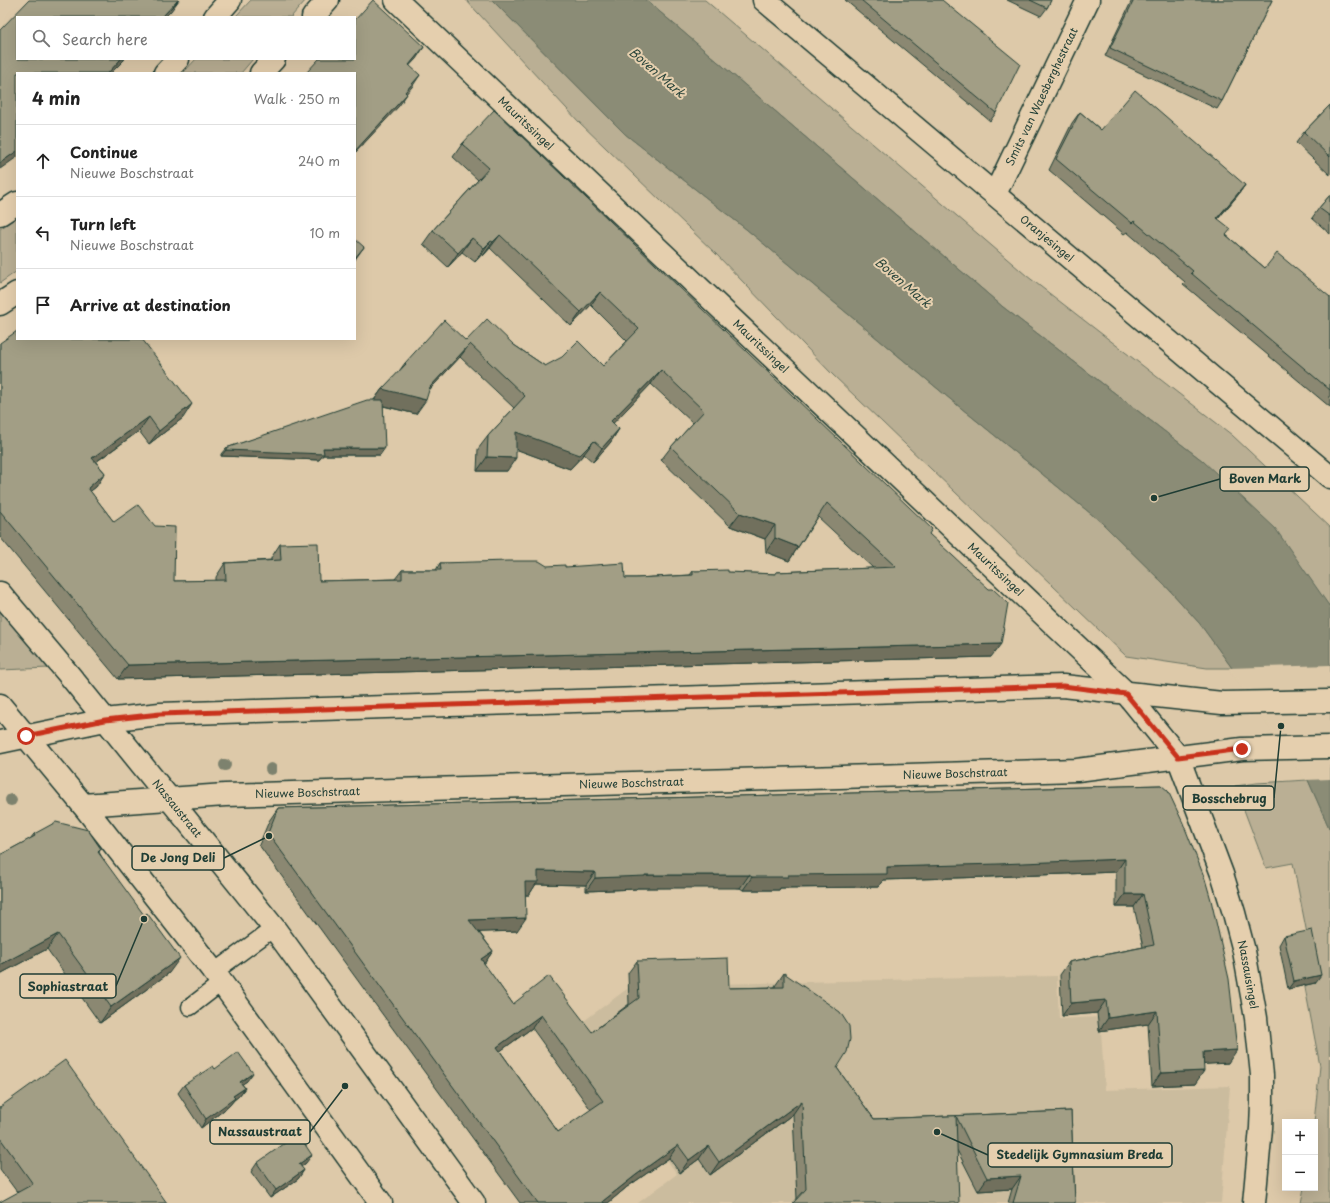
<!DOCTYPE html>
<meta charset="utf-8">
<style>
:root{--surface:#fff;--page:#f6f6f6;--text:#222;--muted:#767676;--line:#e0e0e0}
body{margin:0;font-family:"Playpen Sans",sans-serif;background:var(--page);color:var(--text)}
.controls{position:absolute;right:12px;bottom:12px;display:grid;overflow:hidden;border-radius:0px;box-shadow:0 4px 16px #0002}
.controls button{width:36px;height:36px;display:grid;place-items:center;padding:0;border:0;border-bottom:1px solid var(--line);background:var(--surface);color:var(--text);font:20px sans-serif}
.stop{position:absolute;width:12px;height:12px;margin:-9px;border:3px solid #c8321e;border-radius:50%;background:#fff}
.stop.end{background:#c8321e;border-color:#fff;box-shadow:0 1px 4px #0008}
.list{margin:0;padding:0;list-style:none}
h2{display:flex;justify-content:space-between;align-items:center;height:52px;margin:0;padding:0 16px;font-size:17px}
h2 small{font-size:13px;font-weight:400;color:var(--muted)}
.list li{display:grid;grid-template-columns:26px 1fr auto;gap:12px;align-items:center;box-sizing:border-box;height:72px;padding:0 16px;border-top:1px solid var(--line)}
.list b{display:block;font-size:15px;white-space:nowrap}
.list p{margin:0;font-size:13px;white-space:nowrap;color:var(--muted)}
.list em{font-size:13px;font-style:normal;color:var(--muted)}
.icon{flex:none;width:22px;height:22px;fill:none;stroke:currentColor;stroke-width:2;stroke-linecap:round;stroke-linejoin:round}
.map{position:relative;flex:none;width:1330px;height:1203px;overflow:hidden}
.search{position:absolute;background:var(--surface);box-shadow:0 4px 16px #0002;left:16px;top:16px;width:340px;height:44px;display:flex;align-items:center;gap:10px;box-sizing:border-box;padding:0 14px;border-radius:0px;color:var(--muted);font-size:15px}
.panel{position:absolute;background:var(--surface);box-shadow:0 4px 16px #0002;left:16px;top:72px;width:340px;height:268px;border-radius:0px}
.map>svg:first-child{display:block}
.built{fill:#cbbc9e}
.green{fill:#baaf94;stroke:#6c7664}
.water{fill:#8b8c76;stroke:#606c5c}
.pier{fill:#ddc9a9}
.lines{fill:none;stroke-linecap:round;stroke-linejoin:round}
.lane-casing{stroke:#1f3d34;stroke-width:19}
.street-casing{stroke:#1f3d34;stroke-width:25}
.secondary-casing{stroke:#1f3d34;stroke-width:25}
.lane{stroke:#e5cfae;stroke-width:16}
.street{stroke:#e5cfae;stroke-width:22}
.secondary{stroke:#e5cfae;stroke-width:22}
.tree{fill:#7d826e}
.wall{fill:#8b8872;stroke:#1f3d34;fill-rule:evenodd}
.shaded-wall{fill:#716f5d;stroke:#1f3d34}
.building{fill:#a29e85;stroke:#1f3d34;fill-rule:evenodd}
.route{stroke:#c8321e;stroke-width:5}
.labels{text-anchor:middle;stroke-width:4;stroke-linejoin:round;paint-order:stroke}
.street-label{font-size:11px;fill:#1f3d34;stroke:#e5cfae}
.water-label{font-size:12px;font-style:italic;fill:#2a453b;stroke:#e5cfae}
.leader{fill:none;stroke:#1f3d34;stroke-width:1.5}
.callout-dot{fill:#1f3d34;stroke:#e5cfae;stroke-width:1.5}
.callout{fill:#e5cfae;stroke:#1f3d34;stroke-width:1.5}
.callout-label{font-size:12px;text-anchor:middle;font-weight:bold;fill:#1f3d34}
</style>
<div class="map">
<svg width="1330" height="1203" viewBox="0 0 1330 1203">
<rect width="100%" height="100%" fill="#ddc9a9"/>
<filter id="ink" filterUnits="userSpaceOnUse"><feTurbulence type="fractalNoise" baseFrequency=".025" numOctaves="2"/><feDisplacementMap in="SourceGraphic" scale="8" xChannelSelector="R" yChannelSelector="G"/><feConvolveMatrix kernelMatrix="1 2 1 2 8 2 1 2 1" color-interpolation-filters="sRGB"/></filter>
<g filter="url(#ink)">
<path class="built" d="M1057,976L1059,1019L1100,1017L1105,1090L1230,1086L1221,1203H638L677,1174L573,1029L631,986Z"/>
<g class="green">
<path d="M251,0H306L291,17H235Z"/>
<path d="M466,0H492L625,134L746,229L950,399L1101,522L1164,584L1200,624L1232,668H1207L1126,656L833,375L716,254L579,122Z"/>
<path d="M646,0H705L1027,276L1232,435L1330,527V607L1203,461L1003,307Z"/>
<path d="M196,59H253L241,73H183Z"/>
<path d="M17,217V271L0,283V229Z"/>
<path d="M0,607L50,668L0,670Z"/>
<path d="M1308,780L1330,830L1329,1203H1301L1304,1188H1315L1314,1122L1320,1066L1303,977L1315,974L1293,863L1266,868L1235,786L1257,783Z"/>
</g>
<path class="water" d="M492,0H646L1003,307L1203,461L1275,528L1330,607V830L1308,780L1232,668L1200,624L1164,584L1101,522L950,399L746,229L625,134Z"/>
<path class="pier" d="M1330,665V779L1306,780L1229,668Z"/>
<g class="lines">
<g class="lane-casing">
<g id="lane">
<path d="M214,972L274,928"/>
<path d="M190,1007L221,983"/>
</g>
</g>
<g class="street-casing">
<g id="street">
<path id="s1" d="M396,0L1126,693L1178,757L1222,874L1234,913L1244,951L1256,1018L1262,1075V1103L1261,1128L1254,1203"/>
<path id="s2" d="M995,194L1088,0"/>
<path d="M0,742L105,720L160,714L1063,686L1222,703L1330,701"/>
<path id="s3" d="M83,805L225,795L1077,770L1242,749L1330,747"/>
</g>
</g>
<g class="secondary-casing">
<g id="secondary">
<path id="s4" d="M764,0L1330,477"/>
<path d="M215,17L230,0"/>
<path d="M313,17L328,0"/>
<path d="M165,73L178,59"/>
<path d="M261,73L274,59"/>
<path d="M0,214L17,203"/>
<path d="M0,304L17,293"/>
<path id="s5" d="M0,593L70,676L274,928L474,1203"/>
<path d="M0,705L83,805L214,972L381,1203"/>
</g>
</g>
<use href="#lane" class="lane"/>
<use href="#street" class="street"/>
<use href="#secondary" class="secondary"/>
</g>
<g class="tree">
<circle cx="225" cy="765" r="6"/>
<circle cx="271" cy="769" r="6"/>
<circle cx="11" cy="800" r="6"/>
</g>
<g class="wall">
<path d="M845,0H942L996,113L990,121Z"/>
<path d="M1007,0H1051L1047,8L1041,16Z"/>
<path d="M1132,0H1272L1222,101L1217,109L1105,56Z"/>
<path d="M1330,105V175L1296,143L1304,132Z"/>
<path d="M1080,112L1101,130L1245,185L1238,195L1218,219L1226,235L1265,268L1330,297V407L1183,284L1185,282L1127,232L1124,234L1049,170L1072,123Z"/>
<path d="M462,144L929,534L991,657L118,679L0,537V343L183,418L149,444L139,431L96,462L105,473L96,487L90,491L114,522L174,581H216V577L225,563L271,560V558L280,544L319,581L395,579L402,570H436L440,563L565,567L625,578H636L690,575L693,571L775,574L776,572L873,568L818,517L789,561L766,552L765,539L730,526L661,460L671,447L693,423L651,384L613,423L619,429L610,443L593,462L584,454L570,469L516,449L507,471H477L478,449L488,436L514,408L460,357L428,391L416,414L383,406L380,455H323L319,460L221,456V454L226,448L374,400L382,389L397,374L405,363L466,341L514,345L545,366H603L627,341L591,305L571,326L490,248L483,256L482,254L475,262L462,252L448,267L423,244L433,230L478,180L453,157Z"/>
<path d="M1330,195V234L1312,218L1319,208Z"/>
<path d="M1161,785L1228,1063L1204,1064L1195,1084L1152,1086L1148,1024L1099,1031L1097,1013L1062,1016L1060,975L1069,962L1143,947L1134,907H1116V872L989,877L883,880L878,887L780,888L779,890H743L740,888L729,887L637,888L636,889L586,891V885L536,884L529,895H525L517,931L479,932L493,951L484,964L513,1004L592,1032L629,1004L628,973L637,961L729,988L775,987V986L784,973L837,1068L874,1119L1071,1111L1075,1203H1008L1012,1189L978,1191L957,1150L797,1199L793,1114L710,1175L699,1159L680,1173L669,1158L627,1187L608,1203H520L259,845L269,821L278,808ZM532,1028L591,1110L558,1132L500,1051Z"/>
<path d="M34,834L101,849L99,852L169,973L100,1023L47,949L0,974V855L30,839Z"/>
<path d="M1284,936L1315,983L1288,989L1279,945Z"/>
<path d="M215,1069L247,1081L242,1084L245,1088L239,1096L234,1100L229,1106L201,1128L178,1093L184,1085Z"/>
<path d="M0,1107L167,1203L17,1192L0,1169Z"/>
<path d="M257,1163H306L301,1167L304,1170L298,1179L270,1198L251,1172Z"/>
</g>
<g class="shaded-wall">
<path d="M179,0L171,11L165,17H162Z"/>
<path d="M424,47L416,59L400,76L409,65Z"/>
<path d="M121,59H125L111,73H108Z"/>
<path d="M420,75L412,87L397,104L405,92Z"/>
<path d="M407,94L399,106L355,153V151Z"/>
<path d="M17,151V157L0,169V163Z"/>
<path d="M1245,185L1238,195L1209,229L1217,218Z"/>
<path d="M500,235L490,248L483,256L493,242Z"/>
<path d="M472,238L462,252L448,267L458,253Z"/>
<path d="M491,241L482,254L475,262L484,248Z"/>
<path d="M364,247L356,258L355,260V258Z"/>
<path d="M600,292L591,305L571,326L581,312Z"/>
<path d="M470,344L460,357L421,399L426,400L416,414L372,403L382,389L430,387Z"/>
<path d="M661,370L651,384L602,435L611,421Z"/>
<path d="M192,404L183,418L149,444L159,431Z"/>
<path d="M149,417L139,431L83,471L92,458Z"/>
<path d="M619,429L610,443L593,462L602,448Z"/>
<path d="M516,432L594,441L584,454L570,469L507,446Z"/>
<path d="M323,448H385L380,455H323L319,460L221,456L226,450Z"/>
<path d="M487,457L516,458L507,471H477Z"/>
<path d="M105,473L96,487L78,501L88,488Z"/>
<path d="M740,513L775,525L765,539L730,526Z"/>
<path d="M775,538L798,547L789,561L766,552Z"/>
<path d="M1001,644L991,657L118,679L128,665Z"/>
<path d="M1125,859L1116,872L989,877L883,880L878,887L780,888L779,890H743L752,877L887,867Z"/>
<path d="M538,871L595,872L586,885L536,884L529,895H516L525,882Z"/>
<path d="M645,875H749L740,888H637L636,889L586,891L595,878Z"/>
<path d="M1125,894H1143L1134,907H1116Z"/>
<path d="M526,918L517,931L460,933L469,920Z"/>
<path d="M58,934L47,949L0,974V965Z"/>
<path d="M493,951L484,964L481,959Z"/>
<path d="M180,958L169,973L100,1023L111,1007Z"/>
<path d="M1321,975L1315,983L1288,989L1294,981Z"/>
<path d="M1106,1000L1097,1013L1062,1016L1071,1003Z"/>
<path d="M1157,1011L1148,1024L1099,1031L1108,1018Z"/>
<path d="M541,1015L532,1028L488,1060L497,1047Z"/>
<path d="M1237,1050L1228,1063L1194,1065L1203,1052Z"/>
<path d="M1204,1071L1195,1084L1152,1086L1161,1073Z"/>
<path d="M253,1073L247,1081L234,1090L240,1082Z"/>
<path d="M245,1088L239,1096L234,1100L229,1106L201,1128L206,1119L233,1096Z"/>
<path d="M802,1101L793,1114L710,1175L719,1162Z"/>
<path d="M678,1145L669,1158L627,1187L608,1203H601L603,1201L636,1175Z"/>
<path d="M708,1146L699,1159L680,1173L689,1160Z"/>
<path d="M312,1155L306,1163L293,1172L299,1164Z"/>
<path d="M304,1170L298,1179L270,1198L276,1190Z"/>
<path d="M1021,1176L1012,1189L978,1191L987,1178Z"/>
</g>
<g class="building">
<path d="M29,0H178L162,17H17V59H121L108,73H17V151L0,163V30Z"/>
<path d="M373,0L424,47L409,65L420,75L405,92L407,94L355,151V73H306L319,59H355V20Z"/>
<path d="M861,0H942L1020,64L996,113Z"/>
<path d="M1030,0H1051L1047,8Z"/>
<path d="M1134,0H1272L1222,101L1110,48Z"/>
<path d="M1135,90L1245,185L1217,218L1231,229L1226,235L1265,268L1277,253L1330,297V390L1191,273L1193,271L1134,221L1132,223L1056,159L1080,112L1101,130Z"/>
<path d="M1330,105V157L1304,132Z"/>
<path d="M494,110L932,529L929,534L989,589H993L1008,603L1001,644L128,665L0,511V343L17,331V339H142L192,404L159,431L149,417L92,458L105,473L88,488L114,522L138,505L155,526L175,527L174,581L226,580L225,563L281,560L280,544L318,543L319,581L402,579V570H441L440,563L508,561H539L547,566L565,565V567L624,563L625,578H636L693,575V571L728,570V572L776,574V572L896,567L827,503L798,547L775,538V525L740,513L671,447L704,411L661,370L611,421L619,429L602,448L594,441L580,455L516,432V458L487,457L488,436L525,396L470,344L430,387L426,400L382,389L406,364L405,363L444,320L466,341L487,319L514,345L545,366L562,357L578,341L603,366L639,329L600,292L581,312L500,235L493,242L491,241L484,248L472,238L458,253L433,230L489,168L462,144Z"/>
<path d="M1330,195V216L1319,208Z"/>
<path d="M355,239L364,247L355,258Z"/>
<path d="M367,400H383L385,448H323L324,454L226,450V448Z"/>
<path d="M1161,785L1168,791L1183,823L1205,879L1211,900L1229,979L1237,1050L1203,1052L1204,1071L1161,1073L1157,1011L1108,1018L1106,1000L1071,1003L1069,962L1154,945L1143,894H1125V859L998,864L887,867V874L788,875V877H752L749,875H645V876L595,878V872L538,871V882H525L526,918L469,920L493,951L481,959L513,1004L549,976L592,1032L639,998L637,961L728,958L729,988L784,987V973L840,1012L849,1026L850,1039L847,1052L837,1068L874,1119L1071,1111L1075,1203H1013L1021,1176L987,1178L956,1116L959,1203H793L806,1189L802,1101L719,1162L708,1146L689,1160L678,1145L636,1175L603,1201L604,1203H538L268,833L278,808ZM541,1015L603,1101L558,1132L497,1047Z"/>
<path d="M56,822L88,830L101,849L98,852L144,915L147,913L180,958L111,1007L58,934L0,965V855L35,836L34,834Z"/>
<path d="M1312,930L1321,975L1294,981L1284,936Z"/>
<path d="M238,1052L253,1073L240,1082L245,1088L233,1096L235,1098L206,1119L184,1085L213,1066L215,1069Z"/>
<path d="M65,1060L167,1203H0V1202L33,1184L0,1138V1107Z"/>
<path d="M298,1134L312,1155L299,1164L304,1170L276,1190L257,1163Z"/>
</g>
</g>
<g class="lines" filter="url(#ink)">
<path class="route" d="M26,736L105,720L160,714L1063,686L1126,694L1178,757L1242,749"/>
</g>
<g class="labels">
<g class="street-label">
<text dy="4" stroke="none"><textPath href="#s2" startOffset="108">Smits van Waesberghestraat</textPath></text>
<text dy="4" stroke="none"><textPath href="#s1" startOffset="179">Mauritssingel</textPath></text>
<text dy="4" stroke="none"><textPath href="#s4" startOffset="370">Oranjesingel</textPath></text>
<text dy="4" stroke="none"><textPath href="#s1" startOffset="503">Mauritssingel</textPath></text>
<text dy="4" stroke="none"><textPath href="#s1" startOffset="827">Mauritssingel</textPath></text>
<text dy="4" stroke="none"><textPath href="#s3" startOffset="873">Nieuwe Boschstraat</textPath></text>
<text dy="4" stroke="none"><textPath href="#s3" startOffset="549">Nieuwe Boschstraat</textPath></text>
<text dy="4" stroke="none"><textPath href="#s3" startOffset="225">Nieuwe Boschstraat</textPath></text>
<text dy="4" stroke="none"><textPath href="#s5" startOffset="279">Nassaustraat</textPath></text>
<text dy="4" stroke="none"><textPath href="#s1" startOffset="1318">Nassausingel</textPath></text>
</g>
<g class="water-label">
<text transform="translate(657 73) rotate(41)" y="4">Boven Mark</text>
<text transform="translate(903 283) rotate(41)" y="4">Boven Mark</text>
</g>
</g>
<path class="leader" d="M1154 498L1220 479M1281 726L1274 798M269 836L224 858M144 919L116 986M345 1086L310 1132M937 1132L988 1155"/>
<g class="callout-dot">
<circle cx="1154" cy="498" r="4"/>
<circle cx="1281" cy="726" r="4"/>
<circle cx="269" cy="836" r="4"/>
<circle cx="144" cy="919" r="4"/>
<circle cx="345" cy="1086" r="4"/>
<circle cx="937" cy="1132" r="4"/>
</g>
<g class="callout">
<rect x="1220" y="467" width="89" height="24" rx="4"/>
<rect x="1183" y="786" width="91" height="24" rx="4"/>
<rect x="132" y="846" width="92" height="24" rx="4"/>
<rect x="20" y="974" width="96" height="24" rx="4"/>
<rect x="210" y="1120" width="100" height="24" rx="4"/>
<rect x="988" y="1143" width="184" height="24" rx="4"/>
</g>
<g class="callout-label">
<text x="1265" y="483">Boven Mark</text>
<text x="1229" y="803">Bosschebrug</text>
<text x="178" y="862">De Jong Deli</text>
<text x="68" y="991">Sophiastraat</text>
<text x="260" y="1136">Nassaustraat</text>
<text x="1080" y="1159">Stedelijk Gymnasium Breda</text>
</g>
</svg>
<div class="controls">
<button>+</button>
<button>−</button>
</div>
<div class="stop" style="left:26px;top:736px"></div>
<div class="stop end" style="left:1242px;top:749px"></div>
<div class="search"><svg class="icon" aria-label="search" viewBox="0 0 24 24"><circle cx="10" cy="10" r="6"/><path d="M15 15l6 6"/></svg>Search here</div>
<section class="panel">
<h2>4 min<small>Walk · 250 m</small></h2>
<ul class="list">
<li><svg class="icon" aria-label="ahead" viewBox="0 0 24 24"><path d="M12 20V5M6 11l6-6 6 6"/></svg><div><b>Continue</b><p>Nieuwe Boschstraat</p></div><em>240 m</em></li>
<li><svg class="icon" aria-label="left" viewBox="0 0 24 24"><path d="M17 20v-9H6M10 6l-5 5 5 5"/></svg><div><b>Turn left</b><p>Nieuwe Boschstraat</p></div><em>10 m</em></li>
<li><svg class="icon" aria-label="arrive" viewBox="0 0 24 24"><path d="M6 21V4h12l-3 4 3 4H6"/></svg><div><b>Arrive at destination</b></div></li>
</ul>
</section>
</div>
